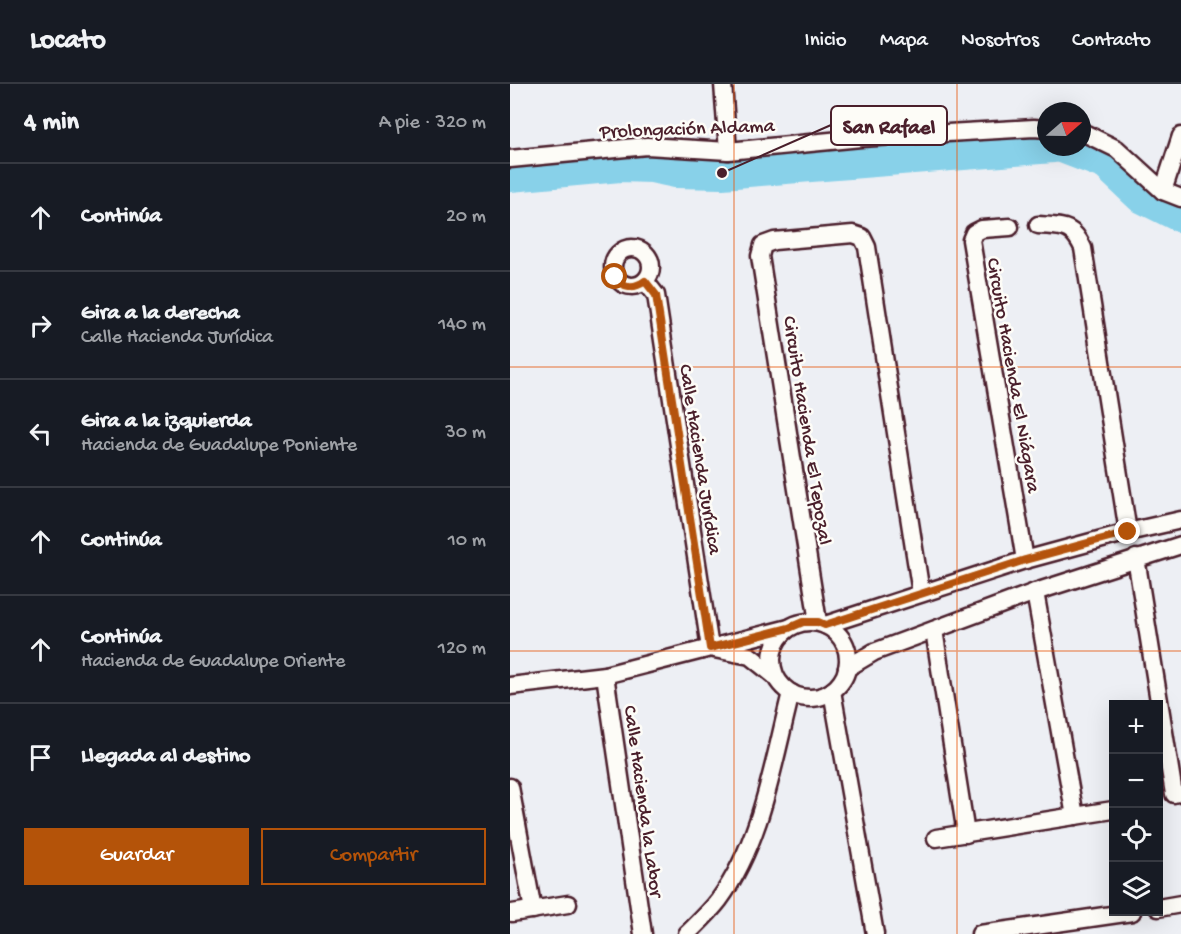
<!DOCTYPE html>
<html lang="es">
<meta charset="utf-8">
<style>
:root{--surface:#171b24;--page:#242831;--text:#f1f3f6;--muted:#9ea1a6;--line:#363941;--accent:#b45309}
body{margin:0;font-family:"Gochi Hand",sans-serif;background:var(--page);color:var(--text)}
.controls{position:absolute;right:18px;bottom:18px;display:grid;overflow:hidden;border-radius:0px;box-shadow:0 6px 24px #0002}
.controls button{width:54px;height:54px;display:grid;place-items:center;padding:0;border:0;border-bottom:2px solid var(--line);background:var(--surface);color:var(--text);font:30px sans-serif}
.compass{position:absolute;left:527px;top:18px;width:54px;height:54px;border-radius:50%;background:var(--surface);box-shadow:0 6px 24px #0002;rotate:70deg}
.stop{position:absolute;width:18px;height:18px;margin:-14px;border:4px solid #b45309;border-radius:50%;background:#fff}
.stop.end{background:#b45309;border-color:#fff;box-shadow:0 2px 6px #0008}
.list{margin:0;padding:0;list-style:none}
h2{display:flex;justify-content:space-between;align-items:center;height:78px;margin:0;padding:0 24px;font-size:26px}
h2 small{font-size:20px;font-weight:400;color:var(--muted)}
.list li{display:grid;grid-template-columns:39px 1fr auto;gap:18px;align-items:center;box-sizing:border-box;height:108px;padding:0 24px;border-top:2px solid var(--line)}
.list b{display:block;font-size:22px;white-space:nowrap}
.list p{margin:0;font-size:20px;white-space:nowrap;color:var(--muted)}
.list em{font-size:20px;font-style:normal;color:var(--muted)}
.actions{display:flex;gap:12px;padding:18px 24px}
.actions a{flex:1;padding:14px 0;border:2px solid var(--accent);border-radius:0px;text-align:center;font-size:21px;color:var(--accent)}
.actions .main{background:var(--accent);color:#fff}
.icon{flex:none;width:33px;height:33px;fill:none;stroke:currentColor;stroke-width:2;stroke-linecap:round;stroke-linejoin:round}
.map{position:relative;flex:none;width:671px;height:850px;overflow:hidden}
header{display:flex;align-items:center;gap:36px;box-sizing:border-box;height:84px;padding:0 30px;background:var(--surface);border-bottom:2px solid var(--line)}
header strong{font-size:28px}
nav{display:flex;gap:33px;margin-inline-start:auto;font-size:21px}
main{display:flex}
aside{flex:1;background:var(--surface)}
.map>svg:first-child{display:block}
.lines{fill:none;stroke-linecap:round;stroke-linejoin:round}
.river{stroke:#88d1e9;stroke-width:32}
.minor-casing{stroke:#4a1f2b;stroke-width:21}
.minor{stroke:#fdfcf7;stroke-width:16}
.route{stroke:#b45309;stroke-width:8}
.grid{fill:none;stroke:#e8590c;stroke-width:1.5;stroke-opacity:0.55}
.labels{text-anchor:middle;stroke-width:5;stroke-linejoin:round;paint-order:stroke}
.street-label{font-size:20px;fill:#4a1f2b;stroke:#fdfcf7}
.leader{fill:none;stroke:#4a1f2b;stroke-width:2}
.callout-dot{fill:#4a1f2b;stroke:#fdfcf7;stroke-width:2}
.callout{fill:#fdfcf7;stroke:#4a1f2b;stroke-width:2}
.callout-label{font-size:21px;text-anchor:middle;font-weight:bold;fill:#4a1f2b}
</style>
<header>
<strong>Locato</strong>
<nav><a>Inicio</a><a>Mapa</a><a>Nosotros</a><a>Contacto</a></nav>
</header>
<main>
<aside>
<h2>4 min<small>A pie · 320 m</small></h2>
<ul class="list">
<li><svg class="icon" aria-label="ahead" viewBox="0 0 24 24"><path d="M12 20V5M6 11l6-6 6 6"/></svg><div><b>Continúa</b></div><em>20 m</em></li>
<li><svg class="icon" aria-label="right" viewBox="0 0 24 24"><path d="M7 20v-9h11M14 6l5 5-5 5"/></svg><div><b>Gira a la derecha</b><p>Calle Hacienda Jurídica</p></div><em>140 m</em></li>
<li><svg class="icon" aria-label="left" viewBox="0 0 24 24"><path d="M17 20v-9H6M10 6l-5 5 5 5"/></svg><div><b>Gira a la izquierda</b><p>Hacienda de Guadalupe Poniente</p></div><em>30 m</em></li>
<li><svg class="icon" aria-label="ahead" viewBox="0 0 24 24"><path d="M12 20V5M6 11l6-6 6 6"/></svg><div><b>Continúa</b></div><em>10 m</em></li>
<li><svg class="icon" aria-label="ahead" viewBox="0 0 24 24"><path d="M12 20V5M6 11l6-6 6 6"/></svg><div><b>Continúa</b><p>Hacienda de Guadalupe Oriente</p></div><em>120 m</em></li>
<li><svg class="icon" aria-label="arrive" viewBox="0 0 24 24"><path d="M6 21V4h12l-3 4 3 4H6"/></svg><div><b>Llegada al destino</b></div></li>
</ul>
<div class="actions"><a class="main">Guardar</a><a>Compartir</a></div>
</aside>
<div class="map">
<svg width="671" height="850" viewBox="0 0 671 850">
<rect width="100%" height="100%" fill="#edeff4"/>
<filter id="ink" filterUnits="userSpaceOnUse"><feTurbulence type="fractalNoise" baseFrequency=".0167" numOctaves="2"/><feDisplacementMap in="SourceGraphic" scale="12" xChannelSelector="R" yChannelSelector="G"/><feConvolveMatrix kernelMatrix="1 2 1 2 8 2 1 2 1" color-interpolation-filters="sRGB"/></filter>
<g filter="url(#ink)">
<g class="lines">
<g class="river">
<path d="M552,63L596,80L631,113L671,133"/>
<path d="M0,92L110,82L142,83L166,88L212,89L543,63"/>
</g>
<g class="minor-casing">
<g id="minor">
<path d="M213,0L218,67"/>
<path d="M572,48L607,65L653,107L671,114"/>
<path d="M0,75L137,62L218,67L351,54L524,44L536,45"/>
<path d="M653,107L671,52"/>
<path d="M528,141C552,143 562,140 573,164L618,448"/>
<path d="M500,143L472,145L464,149L461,156L515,476"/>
<circle cx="122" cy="183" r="19"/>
<path d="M135,197L146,211L200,564"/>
<path d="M626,474L664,710"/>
<path d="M525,508L565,732"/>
<circle cx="300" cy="576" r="38"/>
<path d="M308,538L250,172L253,161L264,157L343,150L352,153L357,163L411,509"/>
<path d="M315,541L515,476L618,448L671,436"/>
<path d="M424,546L456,750"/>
<path d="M204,565L240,572L265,592"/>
<path d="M337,584L364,568L525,508L671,461"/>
<path d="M95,591L133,850"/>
<path d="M0,602L95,591L279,544"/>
<path d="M322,607L365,850"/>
<path d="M0,703L23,826"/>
<path d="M426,754L603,726"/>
<path d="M648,824L671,820"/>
<path d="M2,829L58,820"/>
<path d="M177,850C188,839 200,828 209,816C252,757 263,679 281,609"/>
<path d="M470,850L622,828"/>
</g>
</g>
<use href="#minor" class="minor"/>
</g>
</g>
<g class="lines" filter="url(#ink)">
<path class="route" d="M105,193C113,204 124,205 135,197L146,211L200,564L279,544L293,538H308L315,541L515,476L618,448"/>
</g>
<path class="grid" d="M224,0V850M447,0V850M0,283H671M0,567H671"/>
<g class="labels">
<g class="street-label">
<text transform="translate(177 43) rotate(-2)" y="7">Prolongación Aldama</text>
<text transform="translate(505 291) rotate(80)" y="7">Circuito Hacienda El Niágara</text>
<text transform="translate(299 346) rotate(81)" y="7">Circuito Hacienda El Tepozal</text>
<text transform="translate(192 375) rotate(81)" y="7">Calle Hacienda Jurídica</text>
<text transform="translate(135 717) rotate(82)" y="7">Calle Hacienda la Labor</text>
</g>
</g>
<path class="leader" d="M212 89L321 41"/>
<circle class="callout-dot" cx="212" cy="89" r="6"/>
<rect class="callout" x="321" y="22" width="116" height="39" rx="6"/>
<g class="callout-label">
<text x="379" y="49">San Rafael</text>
</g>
</svg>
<div class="controls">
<button>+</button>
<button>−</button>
<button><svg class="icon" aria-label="locate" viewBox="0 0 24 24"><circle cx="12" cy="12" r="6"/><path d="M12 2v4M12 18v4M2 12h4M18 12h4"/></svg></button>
<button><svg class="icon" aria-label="layers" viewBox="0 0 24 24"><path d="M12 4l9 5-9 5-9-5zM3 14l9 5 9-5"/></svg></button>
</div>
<svg class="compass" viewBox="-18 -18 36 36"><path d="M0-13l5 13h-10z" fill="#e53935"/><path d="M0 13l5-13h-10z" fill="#9ea1a6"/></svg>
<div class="stop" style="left:105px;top:193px"></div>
<div class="stop end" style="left:618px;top:448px"></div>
</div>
</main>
